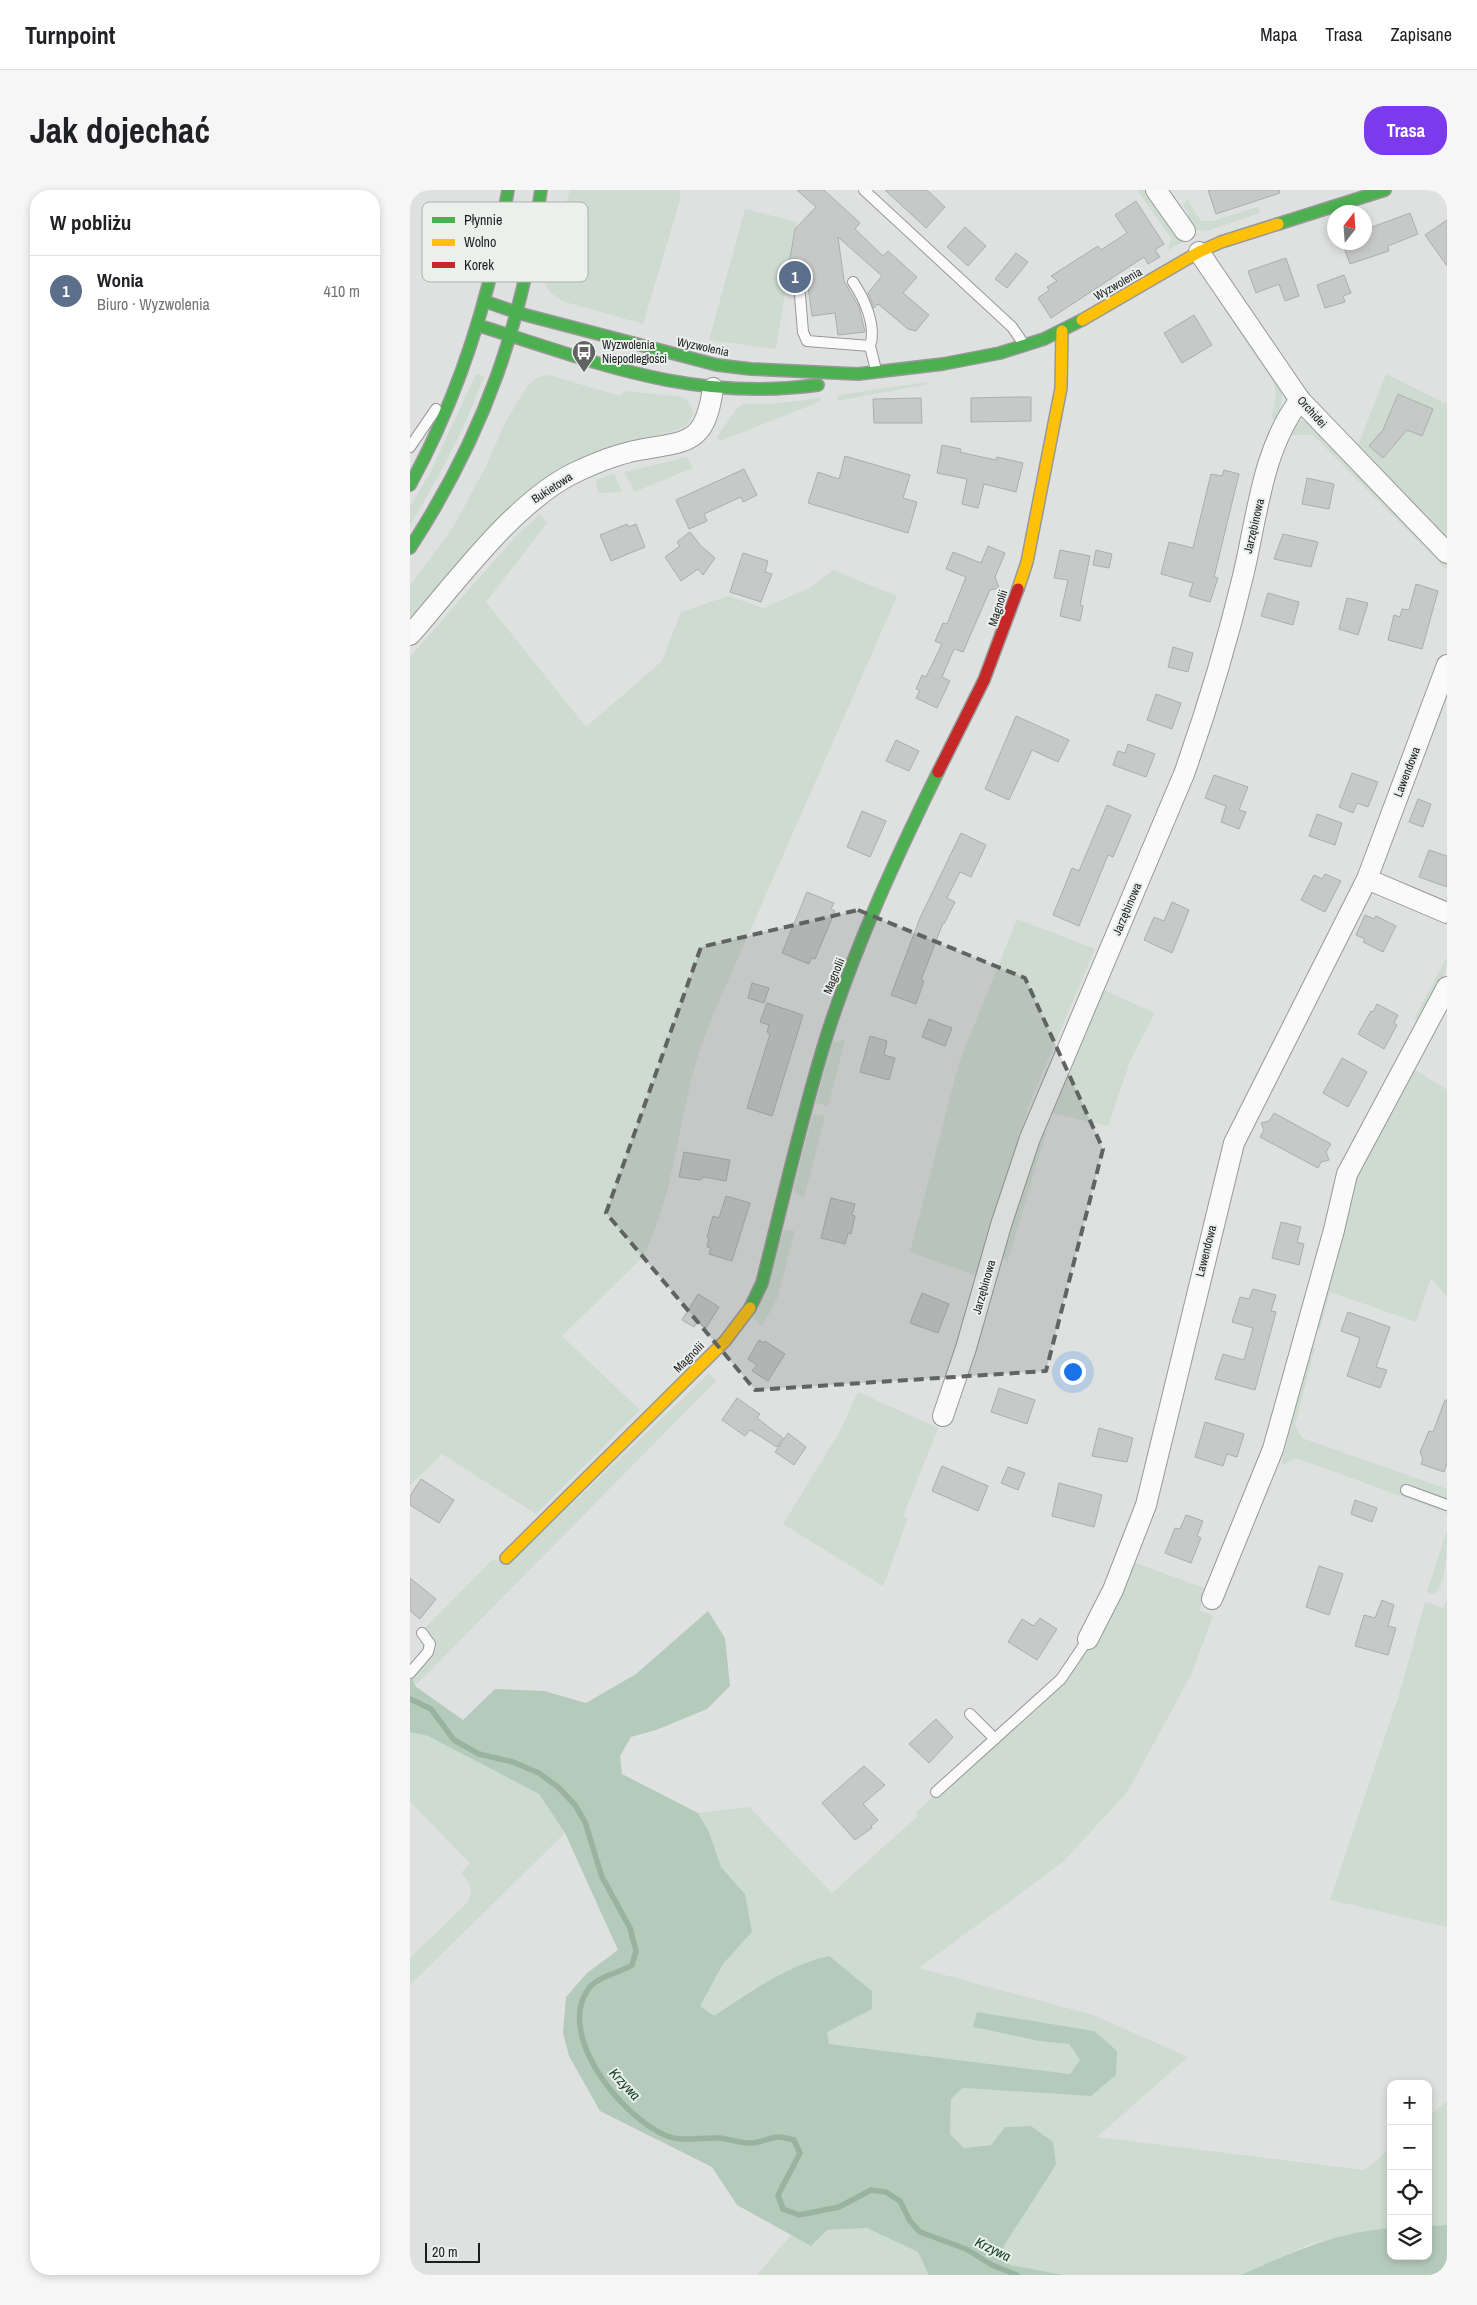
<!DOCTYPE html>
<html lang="pl">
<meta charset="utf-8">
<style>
:root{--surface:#fff;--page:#f6f6f6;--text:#202124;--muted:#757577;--line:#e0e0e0;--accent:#7c3aed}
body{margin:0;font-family:"Archivo Narrow",sans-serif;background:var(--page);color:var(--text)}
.controls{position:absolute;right:15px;bottom:15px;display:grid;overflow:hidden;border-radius:10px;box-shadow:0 2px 8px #0003}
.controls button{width:45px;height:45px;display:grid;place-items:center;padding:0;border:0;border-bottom:1px solid var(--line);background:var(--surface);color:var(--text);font:25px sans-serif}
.compass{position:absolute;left:917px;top:15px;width:45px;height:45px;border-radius:50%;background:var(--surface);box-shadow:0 2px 8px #0003;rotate:17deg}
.scale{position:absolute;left:15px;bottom:12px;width:55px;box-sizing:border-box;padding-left:5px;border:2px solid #1d1f1e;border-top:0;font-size:14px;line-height:18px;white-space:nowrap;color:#1d1f1e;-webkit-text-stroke:4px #ebf0ec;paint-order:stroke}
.you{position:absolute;left:662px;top:1181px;width:18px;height:18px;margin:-12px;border:4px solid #fff;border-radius:50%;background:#1a73e8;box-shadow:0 0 0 8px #1a73e833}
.badge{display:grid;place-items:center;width:32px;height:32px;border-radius:50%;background:var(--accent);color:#fff;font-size:16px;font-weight:700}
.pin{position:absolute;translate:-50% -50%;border:2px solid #fff;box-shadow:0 1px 5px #0006}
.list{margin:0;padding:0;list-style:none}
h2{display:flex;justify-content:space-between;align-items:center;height:65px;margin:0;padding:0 20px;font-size:21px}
h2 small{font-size:16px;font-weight:400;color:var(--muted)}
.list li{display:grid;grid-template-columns:32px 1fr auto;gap:15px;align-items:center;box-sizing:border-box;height:70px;padding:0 20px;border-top:1px solid var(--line)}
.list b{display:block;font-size:19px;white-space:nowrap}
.list p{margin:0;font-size:16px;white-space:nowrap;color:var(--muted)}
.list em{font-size:16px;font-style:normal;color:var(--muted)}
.icon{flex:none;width:28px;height:28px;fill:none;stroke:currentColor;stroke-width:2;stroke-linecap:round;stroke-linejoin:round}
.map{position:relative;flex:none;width:1037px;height:2085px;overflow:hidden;border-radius:20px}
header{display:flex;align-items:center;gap:30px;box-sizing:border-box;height:70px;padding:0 25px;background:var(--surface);border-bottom:1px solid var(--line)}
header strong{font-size:24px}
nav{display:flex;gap:28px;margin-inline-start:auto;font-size:18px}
.intro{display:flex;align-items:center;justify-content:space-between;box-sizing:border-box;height:120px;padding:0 30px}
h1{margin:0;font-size:35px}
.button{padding:12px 22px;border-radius:20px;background:var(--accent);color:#fff;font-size:18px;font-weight:700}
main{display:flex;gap:30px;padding:0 30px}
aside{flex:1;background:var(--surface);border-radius:20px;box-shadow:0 2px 8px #0003}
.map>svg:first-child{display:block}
.green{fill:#cddbd1}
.forest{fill:#b4caba}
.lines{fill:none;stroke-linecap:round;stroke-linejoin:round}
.stream{stroke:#98b39e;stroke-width:5.5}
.building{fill:#c7c9c8;stroke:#acaead}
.lane-casing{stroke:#979998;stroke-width:12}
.street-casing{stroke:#979998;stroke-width:22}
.fast-casing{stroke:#979998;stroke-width:14}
.slow-casing{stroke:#979998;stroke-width:14}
.jam-casing{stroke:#979998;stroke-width:14}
.lane{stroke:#fafafa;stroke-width:10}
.street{stroke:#fafafa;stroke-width:20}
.fast{stroke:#4caf50;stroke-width:11}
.slow{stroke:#ffc107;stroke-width:11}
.jam{stroke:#c62828;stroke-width:11}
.marked{fill:#616362;fill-opacity:0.2;stroke:#616362;stroke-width:4;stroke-dasharray:10 6;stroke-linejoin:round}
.labels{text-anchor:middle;stroke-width:4;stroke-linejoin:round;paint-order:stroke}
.street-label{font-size:12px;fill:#1d1f1e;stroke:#ebf0ec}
.poi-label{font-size:12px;fill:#1d1f1e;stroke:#ebf0ec;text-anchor:start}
.water-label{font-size:14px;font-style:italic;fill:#0c3b1e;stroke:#ebf0ec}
.key{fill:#ebf0ec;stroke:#adb1ae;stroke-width:1}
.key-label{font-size:14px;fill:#1d1f1e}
</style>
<header>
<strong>Turnpoint</strong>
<nav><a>Mapa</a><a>Trasa</a><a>Zapisane</a></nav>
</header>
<div class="intro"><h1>Jak dojechać</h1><a class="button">Trasa</a></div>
<main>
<aside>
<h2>W pobliżu<small></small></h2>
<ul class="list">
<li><span class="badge" style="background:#5c6f8a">1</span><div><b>Wonia</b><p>Biuro · Wyzwolenia</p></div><em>410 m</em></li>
</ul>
</aside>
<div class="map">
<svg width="1037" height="2085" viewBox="0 0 1037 2085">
<rect width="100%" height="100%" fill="#dfe1e0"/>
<g class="green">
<path d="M160,0H270V10L233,134L152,111C145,106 138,102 135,94C130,81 155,17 160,0Z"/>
<path d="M727,0H739L775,51L758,60L761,48Z"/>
<path d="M777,9L791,31H802L848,17L850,23L797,41C786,40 781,38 775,29L779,23L773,16Z"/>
<path d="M335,19L387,32L366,159L299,150Z"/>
<path d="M813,108L873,201L868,231L861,229L866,205L864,193L808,110Z"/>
<path d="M66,184L74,186C55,239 29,287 0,335V317L21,281Z"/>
<path d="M976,184L1037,214V349L899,210L893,196L947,258Z"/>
<path d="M139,185L210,206L216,201L274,207L282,218L283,225L276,236L259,243L230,249L179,265L149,278L124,295L93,326L0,431V396L44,336L75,278L97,229L118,195L128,187Z"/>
<path d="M517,192L518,194L427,211L428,205Z"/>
<path d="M409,208L411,210L409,212L310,251L307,247L327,218L333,214H363Z"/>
<path d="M889,230L898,232L1037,372V380L903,245H880L868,275L864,291L862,288L883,233Z"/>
<path d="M277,267L283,278L224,302L214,282Z"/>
<path d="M204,283L212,302L188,303L186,290Z"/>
<path d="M130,324L137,333L76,412L176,537L252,471L271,422L318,406L354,418L401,397L423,380L487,406C440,515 391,623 344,732C327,771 308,810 293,850C268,921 267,1001 232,1068L152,1146L230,1220L126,1324L32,1264L0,1295V467L105,347Z"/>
<path d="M607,729L685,759L618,917L567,1086L500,1062L549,873Z"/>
<path d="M1037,767C1037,793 1023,810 1009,830L1004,829Z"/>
<path d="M694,800L745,823L721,869L698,936L642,923Z"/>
<path d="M435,850L418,916L406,913L422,852Z"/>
<path d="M1002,878L1037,900V1107L1021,1088L1006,1132L920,1102L910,1139L906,1137L942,989Z"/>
<path d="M403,924L415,926L394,1008L383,1001Z"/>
<path d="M636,943L597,1073L591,1064L629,944Z"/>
<path d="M374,1040L385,1041L368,1106L352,1137L342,1126Z"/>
<path d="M905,1158L885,1235L892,1248L1037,1299V1311L994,1296L991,1302L1037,1319V1327L1035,1322L886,1268L873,1275L872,1270L878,1250L875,1238L899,1159Z"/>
<path d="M299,1183L306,1191L5,1496L1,1486L26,1461L25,1450L14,1439L83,1369L98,1375Z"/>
<path d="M448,1202L528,1238L493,1326L498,1328L473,1396L373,1334L429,1243Z"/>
<path d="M1037,1340C1037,1357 1037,1399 1022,1404L1017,1402Z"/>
<path d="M720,1371L797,1399L789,1420L803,1426L782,1483L718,1601L654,1671L509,1778L683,1825L778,1867L687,1947L954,1980L981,1958V2038L961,2040L900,2054L831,2085H654L599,2075L593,2057L646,1975L621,1936L595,1937L581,1955L554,1958L540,1944L541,1909L551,1898L681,1906L707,1861L567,1822L563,1837L629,1851L659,1854L670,1870L660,1884L419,1854L417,1843L345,1798L303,1827L290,1816L313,1774L342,1742L335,1704L311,1677L299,1642L288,1623L339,1617L422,1703L508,1626L505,1623L653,1491Z"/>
<path d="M1037,1410V1737L920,1710L990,1502L1015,1412L1033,1418Z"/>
<path d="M0,1542L18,1546L129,1604L155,1643L0,1795V1768L58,1712C64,1699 59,1692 51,1683L60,1673L0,1612Z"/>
<path d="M1037,1911V2035L1018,2036V1926Z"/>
<path d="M457,2038L508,2062L519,2085H347L381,2045L401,2056L417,2040Z"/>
</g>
<g class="forest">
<path d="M298,1421L315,1448L320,1496L297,1519L246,1540L221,1547L210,1566L212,1584L288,1623L299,1642L311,1677L335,1704L342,1742L313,1774L290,1816L304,1826C340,1802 376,1776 419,1766L462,1801V1819L417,1842L419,1854L660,1884L670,1870L659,1854L629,1851L563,1837L567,1822L684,1841L707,1861L706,1885L681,1906L552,1898L541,1909L540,1944L554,1958L581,1955L595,1937L621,1936L643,1952L646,1975L593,2057L600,2075L654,2085H519L508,2062L457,2038L417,2040L401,2056L327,2015L302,1977L190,1921L159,1866L153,1843L156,1807L177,1783L208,1760L155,1643L129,1604L18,1546L0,1542V1483L5,1496L53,1530L85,1499L134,1501L176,1513L226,1484Z"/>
<path d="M1037,2035V2085H831C880,2063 926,2042 981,2038V2066H1018V2036Z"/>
</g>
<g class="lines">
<path class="stream" d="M0,1509L21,1519L44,1550L69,1564L103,1572L129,1583L149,1598L165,1615L175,1632L192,1687L220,1738L226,1761L222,1775C208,1784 186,1786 177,1801C147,1848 214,1929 257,1946C272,1952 293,1947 309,1948C319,1949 329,1953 339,1953C349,1954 359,1947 369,1947C374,1947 379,1949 384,1950L390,1963L368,2005L373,2019L389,2025L429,2017L461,2000L476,2002L490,2011L500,2031L510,2042L556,2059L582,2075L607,2085"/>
</g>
<g class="building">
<path d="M387,0H414L450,33L445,39L473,66L478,61L507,87L493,103L519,125L506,141L498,139L468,114L464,118L458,103L472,86L428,47L434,91L449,117L455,142L428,145L425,123L402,126L398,96L376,92L385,39L406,17Z"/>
<path d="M475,0H517L535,17L516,38Z"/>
<path d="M798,0H869L870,3L806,24Z"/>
<path d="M726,11L754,54L745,60L750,67L738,74L734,67L641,128L628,108L639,100L637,97L647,91L641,86L688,56L691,60L717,43L705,25Z"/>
<path d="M1000,23L1008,44L978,56L979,61L940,74L932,52H954V40Z"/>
<path d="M1037,30V76L1015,45Z"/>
<path d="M555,37L576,56L558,76L537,57Z"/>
<path d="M606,63L618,72L597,98L585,89Z"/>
<path d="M876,68L889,106L875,111L869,94L846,103L838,81Z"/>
<path d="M934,85L941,103L933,106L935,112L915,118L907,95Z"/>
<path d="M784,125L802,155L772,173L754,143Z"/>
<path d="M988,204L1023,219L1012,246L997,240L973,268L959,256L973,240Z"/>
<path d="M606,207H621V231L561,232V208Z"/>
<path d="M511,208L512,233H464L463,209Z"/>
<path d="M532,255L551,259L550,262L558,264L586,270L587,267L613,273L606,302L574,294L568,318L552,314L557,289L527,283Z"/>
<path d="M435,266L500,285L493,308L507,312L498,343L398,313L408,282L429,289Z"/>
<path d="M334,279L347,305L333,312L331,307L294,324L297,331L279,339L266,310Z"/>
<path d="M814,280L829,284L804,387L808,388L800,412L779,406L783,393L751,384L759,352L783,358L801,284L812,286Z"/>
<path d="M897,288L924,294L919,319L892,314Z"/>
<path d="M217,334L219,337L226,334L235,357L201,371L190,345Z"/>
<path d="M280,342L291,356L305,368L293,385L288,379L271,391L255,367L270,356L267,352Z"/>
<path d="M873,344L908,352L901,377L864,369Z"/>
<path d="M578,356L595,363L585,387L589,398L580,400L553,462L544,459L532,487L540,491L527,518L506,508L510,500L506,499L512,485L516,487L532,454L525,451L533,433L537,434L556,387L536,379L543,362L571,373Z"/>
<path d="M650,360L680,366L670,415L673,416L670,431L650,426L658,390L644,388Z"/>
<path d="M686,360L702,364L699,378L683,375Z"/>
<path d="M333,363L358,371L355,382L362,384L351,412L320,402Z"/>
<path d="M1006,394L1028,401L1012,459L978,450L984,425L990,427L992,419L999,420Z"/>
<path d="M858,403L889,412L883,435L851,426Z"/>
<path d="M937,408L958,413L948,445L929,439Z"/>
<path d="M763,457L783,463L778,482L758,477Z"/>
<path d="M746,504L771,513L762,539L737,530Z"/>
<path d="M606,526L659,550L648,572L622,560L599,610L575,599Z"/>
<path d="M486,550L509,561L499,581L476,571Z"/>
<path d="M718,554L745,564L736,587L703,575L708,561L715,563Z"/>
<path d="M942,583L968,592L958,617L947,613L943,623L929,617Z"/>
<path d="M804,585L838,597L829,620L836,622L829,639L811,632L816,616L795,608Z"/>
<path d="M1008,609L1021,614L1013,637L999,632Z"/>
<path d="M697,615L721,625L703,667L698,665L669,736L643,725L662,678L669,681Z"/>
<path d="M452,621L476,631L460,667L437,657Z"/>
<path d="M907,624L932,633L925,655L899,646Z"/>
<path d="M551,643L576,655L561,687L550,682L537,708L545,712L534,734L533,733L511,790L514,791L506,814L481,805L510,728Z"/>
<path d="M1019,660L1037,666V697L1009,687Z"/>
<path d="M915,684L931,691L915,722L891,710L904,685L912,689Z"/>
<path d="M397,702L424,713L421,719L425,721L405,769L401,768L399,774L372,763Z"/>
<path d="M762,712L779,720L762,763L734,750L744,727L754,731Z"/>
<path d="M955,725L964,729L966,726L986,736L973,762L953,752L955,749L946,745Z"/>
<path d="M342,793L359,798L354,813L338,808Z"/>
<path d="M357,813L393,825L362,926L337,918L360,844L357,842L359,835L350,832Z"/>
<path d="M967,814L988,825L984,833L987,835L974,859L948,844L961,821L963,822Z"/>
<path d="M519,829L542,838L535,856L512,847Z"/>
<path d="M460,846L477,851L474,865L485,868L479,890L450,882Z"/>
<path d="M932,868L957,882L938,917L913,903Z"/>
<path d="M864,923L921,954L916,962L919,970L911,972L908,978L850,947L854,940L851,933L859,931Z"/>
<path d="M274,962L320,970L316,991L294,987L290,990L269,987Z"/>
<path d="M316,1006L340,1013L322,1071L299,1064L301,1058L297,1057L299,1048L297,1047L303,1026L309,1028Z"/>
<path d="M421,1008L445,1014L442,1025L445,1026L441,1044L438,1043L435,1054L411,1048Z"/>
<path d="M871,1032L891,1037L887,1052L894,1054L889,1075L862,1068Z"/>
<path d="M843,1099L866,1105L861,1121L866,1122L845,1200L805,1189L813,1164L834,1170L843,1138L822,1132L830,1107L839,1109Z"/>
<path d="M512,1103L539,1114L528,1143L500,1133Z"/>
<path d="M288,1104L309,1117L296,1138L287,1132L284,1137L272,1130Z"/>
<path d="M938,1122L980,1137L966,1177L977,1180L970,1198L937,1186L950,1148L931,1141Z"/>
<path d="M349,1150L354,1153L355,1151L375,1164L358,1191L342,1181L347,1175L338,1169Z"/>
<path d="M589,1198L625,1210L617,1234L581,1222Z"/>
<path d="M327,1208L350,1224L347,1228L373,1248L367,1257L340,1240L335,1246L312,1230Z"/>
<path d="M1035,1210H1037V1273L1034,1282L1011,1274L1013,1269L1010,1262L1019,1241L1023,1242Z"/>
<path d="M795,1232L834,1244L827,1267L817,1264L813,1276L785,1267Z"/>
<path d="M689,1238L723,1248L717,1272L682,1266Z"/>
<path d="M378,1243L396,1257L384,1275L365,1262Z"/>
<path d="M532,1276L578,1296L568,1321L522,1301Z"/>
<path d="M598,1277L615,1283L608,1300L591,1293Z"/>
<path d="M11,1289L44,1310L29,1333L0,1315V1306Z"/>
<path d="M649,1293L692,1305L684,1337L642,1326Z"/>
<path d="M945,1310L967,1318L962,1332L941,1324Z"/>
<path d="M776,1325L793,1331L787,1346L791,1348L781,1373L755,1363L765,1338L770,1339Z"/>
<path d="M909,1376L933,1384L919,1425L896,1417Z"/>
<path d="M0,1388L26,1409L10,1429L0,1421Z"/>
<path d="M972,1410L984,1415L978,1436L986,1438L978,1465L945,1456L954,1425L965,1428Z"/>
<path d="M630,1428L647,1439L627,1470L598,1452L612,1429L624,1436Z"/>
<path d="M526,1529L543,1547L519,1573L499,1554Z"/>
<path d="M454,1576L475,1595L453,1614L468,1630L461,1636L462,1638L445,1650L412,1613Z"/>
</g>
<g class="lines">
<g class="lane-casing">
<g id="lane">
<path d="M454,0L602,137L613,153"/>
<path d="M443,92C454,108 467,136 460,156"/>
<path d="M390,105L393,142L397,151L460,156L466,180"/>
<path d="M0,257L26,219"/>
<path d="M996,1300L1037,1315"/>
<path d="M0,1483L18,1462L20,1454L12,1443"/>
<path d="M560,1524L585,1549"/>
<path d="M526,1602L651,1489L678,1449"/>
</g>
</g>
<g class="street-casing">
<g id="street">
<path d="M746,0L775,41"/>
<path d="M789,62L890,210L1037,363"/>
<path d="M0,445C45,394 103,313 164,283C185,273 207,264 229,260C278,251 295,255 303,198"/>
<path d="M957,689L1037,723"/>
<path d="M533,1226L556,1158L591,1035L620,948L774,584C797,519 817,453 833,386C847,328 852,259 890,210"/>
<path d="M802,1409L863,1259L924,1040L937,984L1037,797"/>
<path d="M678,1449L703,1400L736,1315L824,953L957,689L1037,475"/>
</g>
</g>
<g class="fast-casing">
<g id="fast">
<path d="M868,34L975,0"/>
<path d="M74,111L108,123L307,175L341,179L448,184L533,174L590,163L634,149L672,130"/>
<path d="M67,135C186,172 280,212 408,195"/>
<path d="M0,295C51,202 81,105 98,0"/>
<path d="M0,358C75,243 112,135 131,0"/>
<path d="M340,1118L352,1093C373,1011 391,928 416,848C445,756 486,668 528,582"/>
</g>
</g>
<g class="slow-casing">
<g id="slow">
<path d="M672,130L789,62L811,52L868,34"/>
<path d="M608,399L617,372L651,198L652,141"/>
<path d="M96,1368L315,1151L340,1118"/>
</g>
</g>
<g class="jam-casing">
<path id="jam" d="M528,582L574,490L608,399"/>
</g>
<use href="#lane" class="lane"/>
<use href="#street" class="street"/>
<use href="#fast" class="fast"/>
<use href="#slow" class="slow"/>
<use href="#jam" class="jam"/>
</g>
<path class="marked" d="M448,720L615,788L693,959L636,1181L345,1200L196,1023L291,757Z"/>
<defs>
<g id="bus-pin" transform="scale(1.25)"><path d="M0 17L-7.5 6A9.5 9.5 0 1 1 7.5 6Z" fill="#616362" stroke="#ebf0ec"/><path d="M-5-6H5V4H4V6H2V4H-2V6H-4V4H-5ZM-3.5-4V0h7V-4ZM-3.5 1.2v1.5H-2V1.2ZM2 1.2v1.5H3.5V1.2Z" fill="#fff"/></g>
</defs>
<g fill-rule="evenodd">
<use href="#bus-pin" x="174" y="162"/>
</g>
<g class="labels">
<g class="street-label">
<text transform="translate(708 94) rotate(-30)" y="4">Wyzwolenia</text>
<text transform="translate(293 157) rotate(12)" y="4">Wyzwolenia</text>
<text transform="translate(902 222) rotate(48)" y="4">Orchidei</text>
<text transform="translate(142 298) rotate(-33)" y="4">Bukietowa</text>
<text transform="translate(844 336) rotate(-77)" y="4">Jarzębinowa</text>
<text transform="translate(588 418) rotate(-72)" y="4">Magnolii</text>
<text transform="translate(997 582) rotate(-69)" y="4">Lawendowa</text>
<text transform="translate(717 719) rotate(-67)" y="4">Jarzębinowa</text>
<text transform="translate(424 786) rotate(-68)" y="4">Magnolii</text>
<text transform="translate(796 1061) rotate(-76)" y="4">Lawendowa</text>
<text transform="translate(574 1097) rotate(-74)" y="4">Jarzębinowa</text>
<text transform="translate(279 1167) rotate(-45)" y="4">Magnolii</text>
</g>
<g class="poi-label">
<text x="192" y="159">Wyzwolenia<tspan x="192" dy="14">Niepodległości</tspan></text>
</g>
<g class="water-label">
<text transform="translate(215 1894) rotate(47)" y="5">Krzywa</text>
<text transform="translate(583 2059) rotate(26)" y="5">Krzywa</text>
</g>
</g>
<rect x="12" y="12" width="166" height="80" rx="8" class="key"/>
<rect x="22" y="27" width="23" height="6" fill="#4caf50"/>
<rect x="22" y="49" width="23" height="7" fill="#ffc107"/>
<rect x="22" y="72" width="23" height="6" fill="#c62828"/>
<g class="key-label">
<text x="54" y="35">Płynnie</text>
<text x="54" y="57">Wolno</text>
<text x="54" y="80">Korek</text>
</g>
</svg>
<div class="controls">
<button>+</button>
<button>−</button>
<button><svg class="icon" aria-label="locate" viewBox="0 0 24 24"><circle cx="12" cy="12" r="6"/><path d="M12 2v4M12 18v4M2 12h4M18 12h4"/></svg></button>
<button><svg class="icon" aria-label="layers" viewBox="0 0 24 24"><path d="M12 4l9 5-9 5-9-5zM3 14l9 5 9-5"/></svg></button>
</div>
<svg class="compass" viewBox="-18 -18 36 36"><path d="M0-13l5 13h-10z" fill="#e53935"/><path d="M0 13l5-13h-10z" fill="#757577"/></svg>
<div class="scale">20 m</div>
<div class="you"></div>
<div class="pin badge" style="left:385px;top:87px;background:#5c6f8a">1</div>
</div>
</main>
